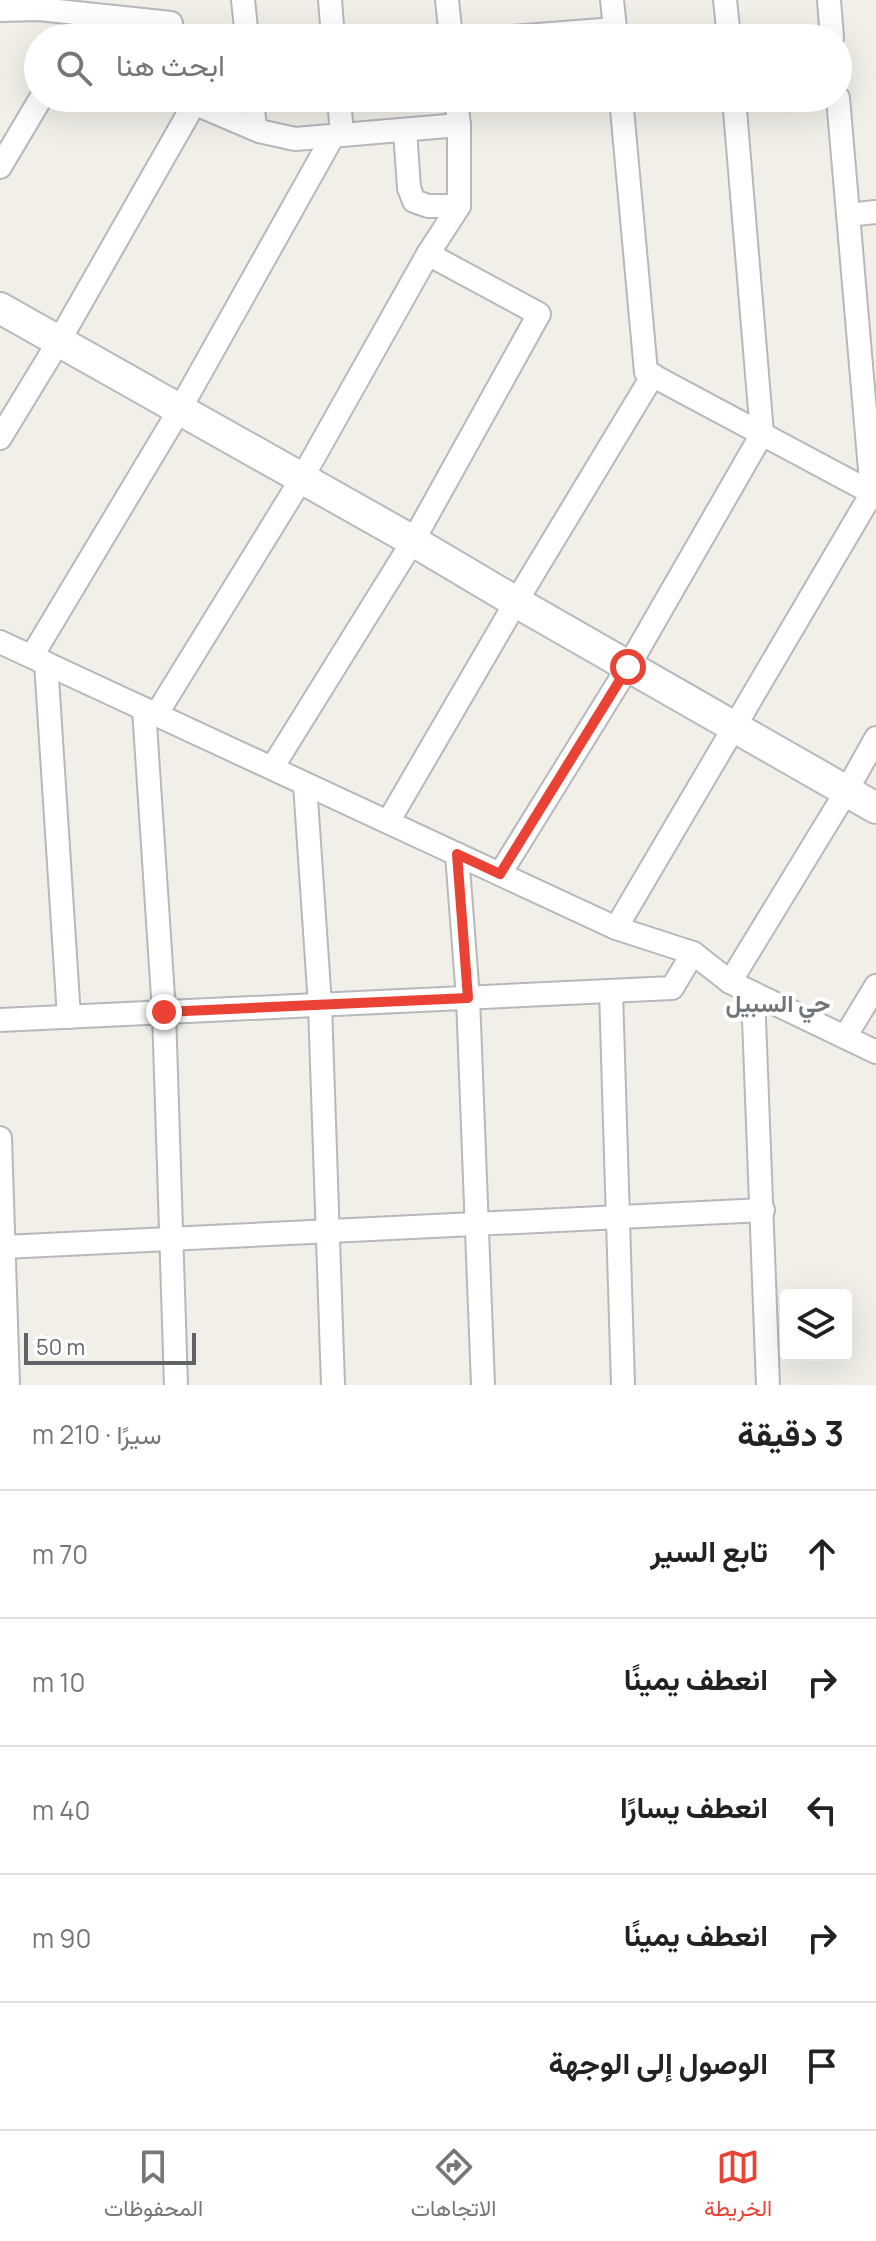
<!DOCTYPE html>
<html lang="ar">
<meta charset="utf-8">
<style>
:root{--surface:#fff;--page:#f6f6f6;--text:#222;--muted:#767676;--line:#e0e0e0;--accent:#ea4335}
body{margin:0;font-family:Manrope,Vazirmatn,sans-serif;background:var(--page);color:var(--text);direction:rtl}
.controls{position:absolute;right:24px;bottom:24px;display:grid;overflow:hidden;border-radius:8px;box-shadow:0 8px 32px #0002}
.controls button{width:72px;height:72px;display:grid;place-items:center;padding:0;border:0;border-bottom:2px solid var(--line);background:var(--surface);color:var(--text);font:40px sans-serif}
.scale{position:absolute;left:24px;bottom:20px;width:172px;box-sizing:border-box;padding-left:8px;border:4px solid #5f6368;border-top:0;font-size:22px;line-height:28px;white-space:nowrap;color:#5f6368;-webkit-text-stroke:6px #fff;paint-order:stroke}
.stop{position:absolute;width:24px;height:24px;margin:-18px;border:6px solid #ea4335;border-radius:50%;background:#fff}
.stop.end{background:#ea4335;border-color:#fff;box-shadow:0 2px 8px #0008}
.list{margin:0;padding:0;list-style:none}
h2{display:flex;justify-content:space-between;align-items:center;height:104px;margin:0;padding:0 32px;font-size:34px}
h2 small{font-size:26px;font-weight:400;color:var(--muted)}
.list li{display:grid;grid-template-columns:52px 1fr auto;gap:24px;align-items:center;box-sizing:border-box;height:128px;padding:0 32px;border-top:2px solid var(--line)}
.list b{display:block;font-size:30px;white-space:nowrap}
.list em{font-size:26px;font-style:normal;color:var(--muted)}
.icon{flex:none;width:44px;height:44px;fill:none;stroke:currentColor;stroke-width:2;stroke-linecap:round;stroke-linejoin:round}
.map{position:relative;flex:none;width:876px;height:1385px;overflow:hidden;direction:ltr}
.search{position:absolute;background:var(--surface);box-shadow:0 8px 32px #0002;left:24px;right:24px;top:24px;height:88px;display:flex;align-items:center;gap:20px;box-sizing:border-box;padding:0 28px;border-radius:44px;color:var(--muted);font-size:30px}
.sheet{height:744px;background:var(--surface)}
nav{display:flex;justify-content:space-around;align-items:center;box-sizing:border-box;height:112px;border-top:2px solid var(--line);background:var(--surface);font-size:22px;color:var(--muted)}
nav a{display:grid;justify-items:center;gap:4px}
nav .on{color:var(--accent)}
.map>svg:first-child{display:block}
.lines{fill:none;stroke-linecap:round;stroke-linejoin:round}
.street-casing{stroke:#b5b8bc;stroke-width:26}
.secondary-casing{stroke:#b6babf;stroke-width:34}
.street{stroke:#fff;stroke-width:22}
.secondary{stroke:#fff;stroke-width:30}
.route{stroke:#ea4335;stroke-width:10}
.labels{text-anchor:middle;stroke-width:8;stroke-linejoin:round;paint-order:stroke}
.neighbourhood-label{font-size:24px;font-weight:bold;fill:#70757a;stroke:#fff}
</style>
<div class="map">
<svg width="876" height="1385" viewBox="0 0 876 1385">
<rect width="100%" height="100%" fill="#f1efe8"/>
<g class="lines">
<g class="street-casing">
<g id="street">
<path d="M243,0L247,38"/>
<path d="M330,0L333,38"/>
<path d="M447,0L451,38"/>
<path d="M612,0L616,38"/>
<path d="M725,0L729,38"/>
<path d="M829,0L832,38"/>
<path d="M0,10L39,9L171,23L170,38"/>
<path d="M76,38L89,15"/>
<path d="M498,38L615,29"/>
<path d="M252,98L255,129"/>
<path d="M339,98L342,135"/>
<path d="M621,98L646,372L876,495"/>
<path d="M184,99L259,131L295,139L459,125"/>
<path d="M405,130L409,188L414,201L428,206H459"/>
<path d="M0,167L41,98"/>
<path d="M848,215L876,212"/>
<path d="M0,438L59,341L194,104"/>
<path d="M0,642L616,928L693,953L730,982L876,1052"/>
<path d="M32,656L180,409L333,136"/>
<path d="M46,663L69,1017"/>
<path d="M144,709L164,1012L176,1385"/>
<path d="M156,715L302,478L428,254L459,206V125L456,98"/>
<path d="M272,768L413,541L539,314L428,254"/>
<path d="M305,784L320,1005L333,1385"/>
<path d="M388,822L516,602L653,375"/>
<path d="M457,854L468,998L483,1385"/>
<path d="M500,874L628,667L762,434L734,98"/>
<path d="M616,928L872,493L838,98"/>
<path d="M730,982L846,792L876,738"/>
<path d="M611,991L623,1385"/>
<path d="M753,993L768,1385"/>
<path d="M0,1020L672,988L693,953"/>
<path d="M845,1037L876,986"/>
<path d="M0,1138L8,1385"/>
<path d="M4,1247L763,1210"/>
</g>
</g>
<g class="secondary-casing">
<path id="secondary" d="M0,308L413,541L516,602L876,808"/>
</g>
<use href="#street" class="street"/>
<use href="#secondary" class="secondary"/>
</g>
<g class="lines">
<path class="route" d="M164,1012L468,998L457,854L500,874L628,667"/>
</g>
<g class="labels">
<g class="neighbourhood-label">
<text x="778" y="1012">حي السبيل</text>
</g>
</g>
</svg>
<div class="controls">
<button><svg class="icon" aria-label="layers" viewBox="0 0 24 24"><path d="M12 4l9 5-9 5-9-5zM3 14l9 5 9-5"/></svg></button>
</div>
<div class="scale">50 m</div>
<div class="stop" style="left:628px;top:667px"></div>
<div class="stop end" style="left:164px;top:1012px"></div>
<div class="search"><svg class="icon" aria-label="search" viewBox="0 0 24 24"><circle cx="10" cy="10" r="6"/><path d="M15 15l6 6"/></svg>ابحث هنا</div>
</div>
<section class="sheet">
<h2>3 دقيقة<small>سيرًا · 210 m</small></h2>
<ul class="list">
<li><svg class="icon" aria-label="ahead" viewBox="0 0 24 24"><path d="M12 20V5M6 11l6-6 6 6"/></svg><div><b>تابع السير</b></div><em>70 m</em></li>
<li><svg class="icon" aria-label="right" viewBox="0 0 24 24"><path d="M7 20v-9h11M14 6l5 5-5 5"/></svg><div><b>انعطف يمينًا</b></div><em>10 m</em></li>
<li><svg class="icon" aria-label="left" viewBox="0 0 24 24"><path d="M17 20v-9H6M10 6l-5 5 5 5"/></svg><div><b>انعطف يسارًا</b></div><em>40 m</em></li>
<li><svg class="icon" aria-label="right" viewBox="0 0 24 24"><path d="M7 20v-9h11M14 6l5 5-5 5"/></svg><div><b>انعطف يمينًا</b></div><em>90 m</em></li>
<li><svg class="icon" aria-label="arrive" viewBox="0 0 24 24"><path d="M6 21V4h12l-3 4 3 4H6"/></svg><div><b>الوصول إلى الوجهة</b></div></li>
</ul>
</section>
<nav>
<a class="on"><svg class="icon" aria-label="map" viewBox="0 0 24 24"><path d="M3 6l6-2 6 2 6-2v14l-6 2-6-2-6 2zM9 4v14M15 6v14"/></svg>الخريطة</a>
<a><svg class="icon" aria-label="directions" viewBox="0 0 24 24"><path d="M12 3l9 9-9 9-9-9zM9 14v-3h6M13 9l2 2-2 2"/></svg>الاتجاهات</a>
<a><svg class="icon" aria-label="saved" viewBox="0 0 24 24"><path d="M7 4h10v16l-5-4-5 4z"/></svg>المحفوظات</a>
</nav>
